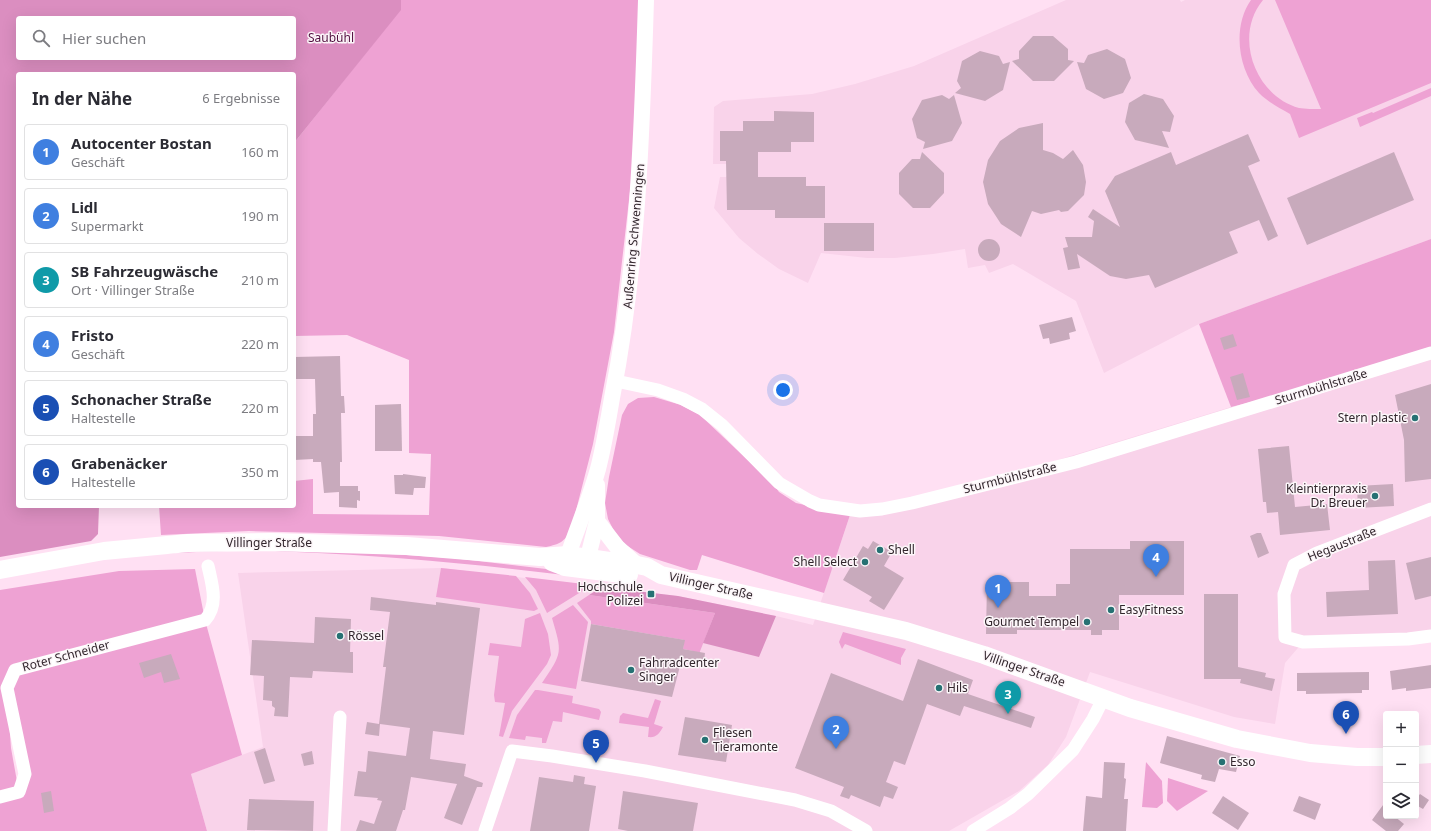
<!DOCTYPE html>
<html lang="de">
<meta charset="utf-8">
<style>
:root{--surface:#fff;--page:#f7f7f7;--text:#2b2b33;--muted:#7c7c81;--line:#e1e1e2;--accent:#b45309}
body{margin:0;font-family:"Noto Sans",sans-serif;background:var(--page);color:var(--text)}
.controls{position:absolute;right:12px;bottom:12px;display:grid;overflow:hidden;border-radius:4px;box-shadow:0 4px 16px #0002}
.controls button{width:36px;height:36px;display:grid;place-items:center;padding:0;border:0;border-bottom:1px solid var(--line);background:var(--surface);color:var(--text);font:20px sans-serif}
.you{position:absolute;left:783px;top:390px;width:14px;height:14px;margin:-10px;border:3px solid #fff;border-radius:50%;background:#1a73e8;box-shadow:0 0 0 6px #1a73e833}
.badge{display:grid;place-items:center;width:26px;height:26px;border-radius:50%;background:var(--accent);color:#fff;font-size:13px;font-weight:700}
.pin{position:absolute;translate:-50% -33px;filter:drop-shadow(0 1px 2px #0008)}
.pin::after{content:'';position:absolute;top:21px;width:14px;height:12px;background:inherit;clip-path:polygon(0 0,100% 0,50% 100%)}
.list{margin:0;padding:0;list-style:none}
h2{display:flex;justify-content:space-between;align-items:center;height:52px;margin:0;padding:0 16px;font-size:17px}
h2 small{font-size:13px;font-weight:400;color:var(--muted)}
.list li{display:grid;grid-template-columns:26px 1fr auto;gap:12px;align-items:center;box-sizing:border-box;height:56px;margin:0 8px 8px;padding:0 8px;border:1px solid var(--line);border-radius:4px}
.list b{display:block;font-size:15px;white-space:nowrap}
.list p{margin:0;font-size:13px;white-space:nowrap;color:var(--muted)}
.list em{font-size:13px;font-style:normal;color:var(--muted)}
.icon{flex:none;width:22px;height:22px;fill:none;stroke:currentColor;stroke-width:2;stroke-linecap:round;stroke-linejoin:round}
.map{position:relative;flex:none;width:1431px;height:831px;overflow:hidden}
.search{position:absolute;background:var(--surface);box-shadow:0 4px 16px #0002;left:16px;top:16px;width:280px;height:44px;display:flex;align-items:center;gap:10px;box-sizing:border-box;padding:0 14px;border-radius:4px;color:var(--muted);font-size:15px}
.panel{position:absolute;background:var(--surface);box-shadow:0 4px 16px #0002;left:16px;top:72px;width:280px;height:436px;border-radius:4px}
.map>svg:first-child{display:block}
.built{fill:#f9d3ea}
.green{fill:#eea2d3}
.forest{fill:#db8ec0;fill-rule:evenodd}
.building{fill:#c8aabc}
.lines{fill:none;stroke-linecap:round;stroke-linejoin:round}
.minor{stroke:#fff;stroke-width:13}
.tertiary{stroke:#fff;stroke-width:16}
.secondary{stroke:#fff;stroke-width:18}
.poi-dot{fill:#267173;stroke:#fcf6f9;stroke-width:1.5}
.labels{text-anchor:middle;stroke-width:3;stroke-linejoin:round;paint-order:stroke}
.park-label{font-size:12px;fill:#531041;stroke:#fcf6f9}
.street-label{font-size:12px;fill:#32262d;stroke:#fcf6f9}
.poi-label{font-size:12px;fill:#32262d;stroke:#fcf6f9;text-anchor:start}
</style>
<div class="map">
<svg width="1431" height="831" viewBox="0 0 1431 831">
<rect width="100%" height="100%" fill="#ffe0f3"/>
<g class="built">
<path d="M1066,0H1180L1181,2L1185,0H1431V239L1199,324L1104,373L1076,301L1013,264L989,273L985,265L968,268L965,249L933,254L895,258H867L821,253L808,283L779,269L758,254L739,238L714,208L720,177H726L737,164H713L714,107L723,101L812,94L855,84L914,66Z"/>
<path d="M1431,353V636L1303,642L1285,663L1275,724L1234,717L1090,672L1066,737L1048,765L1019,791L949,831H207L191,774L263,747L238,573L441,568L678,596L776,616L813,625L850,515L992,480L1231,407Z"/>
</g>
<g class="green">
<path d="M401,0H640L635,147L614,332L593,444L571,530C564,542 560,544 546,547L439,536L249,531L161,535L159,506H294V481L313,479V514L429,515L431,454L409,453V360L347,335L294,336V143L400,10Z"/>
<path d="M1251,0H1263C1233,36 1255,96 1299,108C1305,109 1314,109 1321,109L1275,0H1431V83L1299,138L1290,114C1279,108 1268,102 1259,93C1238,70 1232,27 1251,0Z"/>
<path d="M1431,88V96L1360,127L1357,118L1372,112L1373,113Z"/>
<path d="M1431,239V357L1231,407L1199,324Z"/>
<path d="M654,397L681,405L700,415L774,485L779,492L796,503L850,515L824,593L702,555L697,570H690L640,554L626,545L615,533L608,519L605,503L609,477L622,415L628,404L638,398Z"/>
<path d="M211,548H295L452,558L597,575L595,579C496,566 396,556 296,552C248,549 199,552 151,554Z"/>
<path d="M441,568L516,576L530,593L538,609L534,611L436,597Z"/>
<path d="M195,569L205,620L242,755L191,774L207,831H0V797L19,792L25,774L7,692L11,748L18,787L0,791V590L119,571Z"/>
<path d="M525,577L592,585L547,613L536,590Z"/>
<path d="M589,595L715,613L697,659L692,657L693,651L683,649L684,640L591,624V621L577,603Z"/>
<path d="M573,605L588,622L576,689L542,683C563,652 562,653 552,618Z"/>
<path d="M540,613L548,634L551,655L547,664L512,711L503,737L499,736L505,703L495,702L494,695L499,656L488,655L490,643L521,647L525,619Z"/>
<path d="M843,632L906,649L901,658V665L845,644L842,649L839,642Z"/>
<path d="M535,690H538L573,696L572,703L599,709L601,712L599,720L563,712L562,722L553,721L546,743H542V738L526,736L525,740L509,738L517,715Z"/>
<path d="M655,699L661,701L654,724L663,727C659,734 656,738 648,737L649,727L619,723L620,716L623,713L648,718Z"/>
<path d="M1146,762L1162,781L1163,803L1157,808L1142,807Z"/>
<path d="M1168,778L1208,791L1177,811L1167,801Z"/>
</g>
<g class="forest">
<path d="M0,0H401V10L294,143V74H18V506H99L98,534L91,541L0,557ZM18,18H294V58H18Z"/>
<path d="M602,587L678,596L776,616L759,657L703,643L715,613L589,595Z"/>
</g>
<g class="building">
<path d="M1033,36H1053L1068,49V60L1074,61L1054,81H1033L1012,61L1019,59V51Z"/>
<path d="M1107,49L1125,59L1131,78L1123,93L1104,99L1086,89L1077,62L1084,63L1088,55Z"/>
<path d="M980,51L999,56L1003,64L1010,62L1003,90L985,101L955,93L961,88L957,81L962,61Z"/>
<path d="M1144,94L1163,99L1174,116L1170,132L1162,131L1169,148L1135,140L1125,122L1129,103Z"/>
<path d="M942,95L949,99L954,95L962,123L952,141L923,149L925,142L917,138L912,119L922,100Z"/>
<path d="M774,111L814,112V142H791V152H758V177H806V186H825V218H775V210H727L726,161H720V131H743V121H774Z"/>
<path d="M1043,123V150L1053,153L1063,159L1073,150L1083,165L1086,182L1084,195L1068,211L1061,212L1059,210L1041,214L1032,211L1021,237L1001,224L988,204L983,182L988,160L1000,141L1019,128Z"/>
<path d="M1248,134L1260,161L1248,166L1278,236L1268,241L1259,220L1229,232L1238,253L1155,288L1149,275L1126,279L1110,276L1077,254L1080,268L1068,270L1063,248L1068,247L1065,237H1092L1094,221L1088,217L1093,209L1120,227L1105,191L1115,176L1171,152L1176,165Z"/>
<path d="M922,152L944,173V193L930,208H913L899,194V173L912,159H920Z"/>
<path d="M1394,152L1414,200L1307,245L1287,198Z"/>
<rect x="824" y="223" width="50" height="28"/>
<circle cx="989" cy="250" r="11"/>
<path d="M1072,317L1076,331L1069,333L1070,339L1050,344L1049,338L1043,339L1039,325Z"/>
<path d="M1233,334L1237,346L1224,350L1220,338Z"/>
<path d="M340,356L341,396H344L345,413H341L342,462H340V486H358V491H360V501L357,500V508L339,507V492L324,493L321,462H313V459L294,460V436H313V414H316L315,379H294V357Z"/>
<path d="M1243,373L1250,397L1237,400L1230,377Z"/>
<path d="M1431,384V479L1405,482L1404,440L1395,395Z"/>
<path d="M401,404L402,451H375V405Z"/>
<path d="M1289,446L1295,507L1327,504L1330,530L1280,535L1278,512L1267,513L1266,502H1263L1258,449Z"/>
<path d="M403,474L426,477L425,488H414L413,495L395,494L394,475H403Z"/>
<path d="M1393,484L1394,506L1358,508L1357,486Z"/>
<path d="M1257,533H1261L1269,553L1258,558L1250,536Z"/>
<path d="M873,541L892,552L884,566L904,578L884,610L869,601L872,597L843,580L863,546L868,549Z"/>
<path d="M1130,541H1184V595H1119V630H1102V635H1091V630H1017V634H986L987,582H1029V596H1056V584H1070V549H1130Z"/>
<path d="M1431,557V596L1415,600L1406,563Z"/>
<path d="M1395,560L1398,614L1327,617L1326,592L1369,590L1368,561Z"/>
<path d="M1204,594H1238V667L1266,673L1265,677L1275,679L1272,691L1240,683L1241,679H1204Z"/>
<path d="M371,597L436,605V602L480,608L464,735L433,731L430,759L466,764L464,776L483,783L482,787H477L462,825L444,818L457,784L411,777L405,810H403L396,831H356L360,820L374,824L382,801L377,800L378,798L354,796L358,771L366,772L368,751L406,756L410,728L380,724L379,736L365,734L367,722L379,724L386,667H383L390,612L370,610Z"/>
<path d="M315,617L351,619L350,652H353V673L313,671L312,678L290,677L288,717L274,716L275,708L272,706V701L263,700L264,676L250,675L252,640L314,643Z"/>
<path d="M591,624L685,640L683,649L705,653L704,661L682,658L672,697L581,681Z"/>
<path d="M171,654L180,679L164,683L161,672L144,678L139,663Z"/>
<path d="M918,659L973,680L968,694L1035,717L1031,728L964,706L960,716L927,704L905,765L894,761L886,782L898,787L893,799L884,796L880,807L851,795L849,799L840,796L844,787L795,768L831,673L903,701Z"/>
<path d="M1431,665V688L1406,691V688L1392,690L1390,671Z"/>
<path d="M1369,672V690H1362V693L1306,694V691H1297V673Z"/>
<path d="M685,717L732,725L726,762L678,755Z"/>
<path d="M1167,736L1240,756L1236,772L1219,769L1215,782L1201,779L1202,775L1160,763Z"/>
<path d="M265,748L275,781L264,784L254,752Z"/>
<path d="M312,751L314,764L304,766L301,754Z"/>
<path d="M1104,762L1125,763L1124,778L1126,779L1124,799H1128L1126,831H1083L1086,796L1102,798Z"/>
<path d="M574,775L585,777L584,784L596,786L589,831H530L539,777L573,782Z"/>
<path d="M51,791L54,811L44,813L41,793Z"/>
<path d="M623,791L698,803L693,831H628L618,829Z"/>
<path d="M1420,794L1429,800L1423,809L1416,805V799Z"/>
<path d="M1223,796L1249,813L1238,830L1212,813Z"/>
<path d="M1299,796L1321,804L1315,820L1293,811Z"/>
<path d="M249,799L314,801L313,831L247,830Z"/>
<path d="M1386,801V816H1394L1404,824L1398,831H1386L1372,820Z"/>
</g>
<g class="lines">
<g class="minor">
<path d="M616,381L658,390L683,399L702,409L722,425L779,483L810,501L819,505L860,511L882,509L912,503L1076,462L1431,353"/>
<path d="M1431,509L1317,553L1294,565L1284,594L1285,637L1303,642L1408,639L1431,636"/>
<path d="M0,797L19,792L25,774L7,688L15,670L205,620C219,605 212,584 208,566"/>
<path d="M334,831L340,717"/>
<path d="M485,831L512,751L552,756L645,771L795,800L831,811L866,831"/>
<path d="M973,831L1010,808L1028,794L1073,750L1093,719L1103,699"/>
</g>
<g class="tertiary">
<path d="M597,521L617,547L637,565"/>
<path d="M565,567L568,555C578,526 590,498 598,469C604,446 608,421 612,398C638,266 642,133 646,0"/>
<path d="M585,569L597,521V485"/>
</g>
<g class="secondary">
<path d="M552,562L565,567L629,575"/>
<path d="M0,570L104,551L188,543L272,542L407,546L540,557L568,555L637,565L647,567L661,575L906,631L984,655L1130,708L1237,739L1310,753L1357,757H1386"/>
<path d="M1416,755L1431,754"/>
</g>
</g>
<g class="poi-dot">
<circle cx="1415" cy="418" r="4"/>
<circle cx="1375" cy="496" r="4"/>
<circle cx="880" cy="550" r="4"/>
<circle cx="865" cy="562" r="4"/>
<rect x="647" y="590" width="8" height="8" rx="2"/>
<circle cx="1111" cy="610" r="4"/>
<circle cx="1087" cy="622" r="4"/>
<circle cx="340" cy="636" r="4"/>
<circle cx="631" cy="670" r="4"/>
<circle cx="939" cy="688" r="4"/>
<circle cx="705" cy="740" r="4"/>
<circle cx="1222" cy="762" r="4"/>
</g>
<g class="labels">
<g class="park-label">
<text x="331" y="42">Saubühl</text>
</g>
<g class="street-label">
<text transform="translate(634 236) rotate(-85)" y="4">Außenring Schwenningen</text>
<text transform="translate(1321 387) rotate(-17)" y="4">Sturmbühlstraße</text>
<text transform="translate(1010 478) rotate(-14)" y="4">Sturmbühlstraße</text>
<text x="269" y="547">Villinger Straße</text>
<text transform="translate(1342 544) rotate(-22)" y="4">Hegaustraße</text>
<text transform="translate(711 586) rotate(13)" y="4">Villinger Straße</text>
<text transform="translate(66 656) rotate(-15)" y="4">Roter Schneider</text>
<text transform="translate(1024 669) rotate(19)" y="4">Villinger Straße</text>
</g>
<g class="poi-label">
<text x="1407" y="422" text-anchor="end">Stern plastic</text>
<text x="1367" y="493" text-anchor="end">Kleintierpraxis<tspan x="1367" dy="14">Dr. Breuer</tspan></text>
<text x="888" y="554">Shell</text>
<text x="857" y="566" text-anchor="end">Shell Select</text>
<text x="643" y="591" text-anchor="end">Hochschule<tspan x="643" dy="14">Polizei</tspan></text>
<text x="1119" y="614">EasyFitness</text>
<text x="1079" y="626" text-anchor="end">Gourmet Tempel</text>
<text x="348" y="640">Rössel</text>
<text x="639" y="667">Fahrradcenter<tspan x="639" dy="14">Singer</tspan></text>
<text x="947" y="692">Hils</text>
<text x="713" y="737">Fliesen<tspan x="713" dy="14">Tieramonte</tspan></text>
<text x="1230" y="766">Esso</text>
</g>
</g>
</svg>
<div class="controls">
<button>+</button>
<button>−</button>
<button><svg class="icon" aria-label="layers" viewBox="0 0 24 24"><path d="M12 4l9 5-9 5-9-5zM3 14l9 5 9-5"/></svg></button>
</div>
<div class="you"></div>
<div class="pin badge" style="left:998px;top:608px;background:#3f7fe0">1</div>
<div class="pin badge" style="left:836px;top:749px;background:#3f7fe0">2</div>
<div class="pin badge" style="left:1008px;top:714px;background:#0f9aa8">3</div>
<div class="pin badge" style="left:1156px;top:577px;background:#3f7fe0">4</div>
<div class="pin badge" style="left:596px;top:763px;background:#1a4fb4">5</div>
<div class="pin badge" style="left:1346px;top:734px;background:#1a4fb4">6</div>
<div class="search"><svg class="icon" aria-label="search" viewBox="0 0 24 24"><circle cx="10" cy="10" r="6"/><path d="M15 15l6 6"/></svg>Hier suchen</div>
<section class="panel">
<h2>In der Nähe<small>6 Ergebnisse</small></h2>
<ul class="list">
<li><span class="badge" style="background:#3f7fe0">1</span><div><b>Autocenter Bostan</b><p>Geschäft</p></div><em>160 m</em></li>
<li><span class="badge" style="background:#3f7fe0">2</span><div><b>Lidl</b><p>Supermarkt</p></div><em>190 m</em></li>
<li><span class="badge" style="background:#0f9aa8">3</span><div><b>SB Fahrzeugwäsche</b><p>Ort · Villinger Straße</p></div><em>210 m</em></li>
<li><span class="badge" style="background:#3f7fe0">4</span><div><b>Fristo</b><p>Geschäft</p></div><em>220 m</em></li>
<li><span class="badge" style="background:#1a4fb4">5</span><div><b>Schonacher Straße</b><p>Haltestelle</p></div><em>220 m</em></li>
<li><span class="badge" style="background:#1a4fb4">6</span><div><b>Grabenäcker</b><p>Haltestelle</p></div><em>350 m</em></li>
</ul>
</section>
</div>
